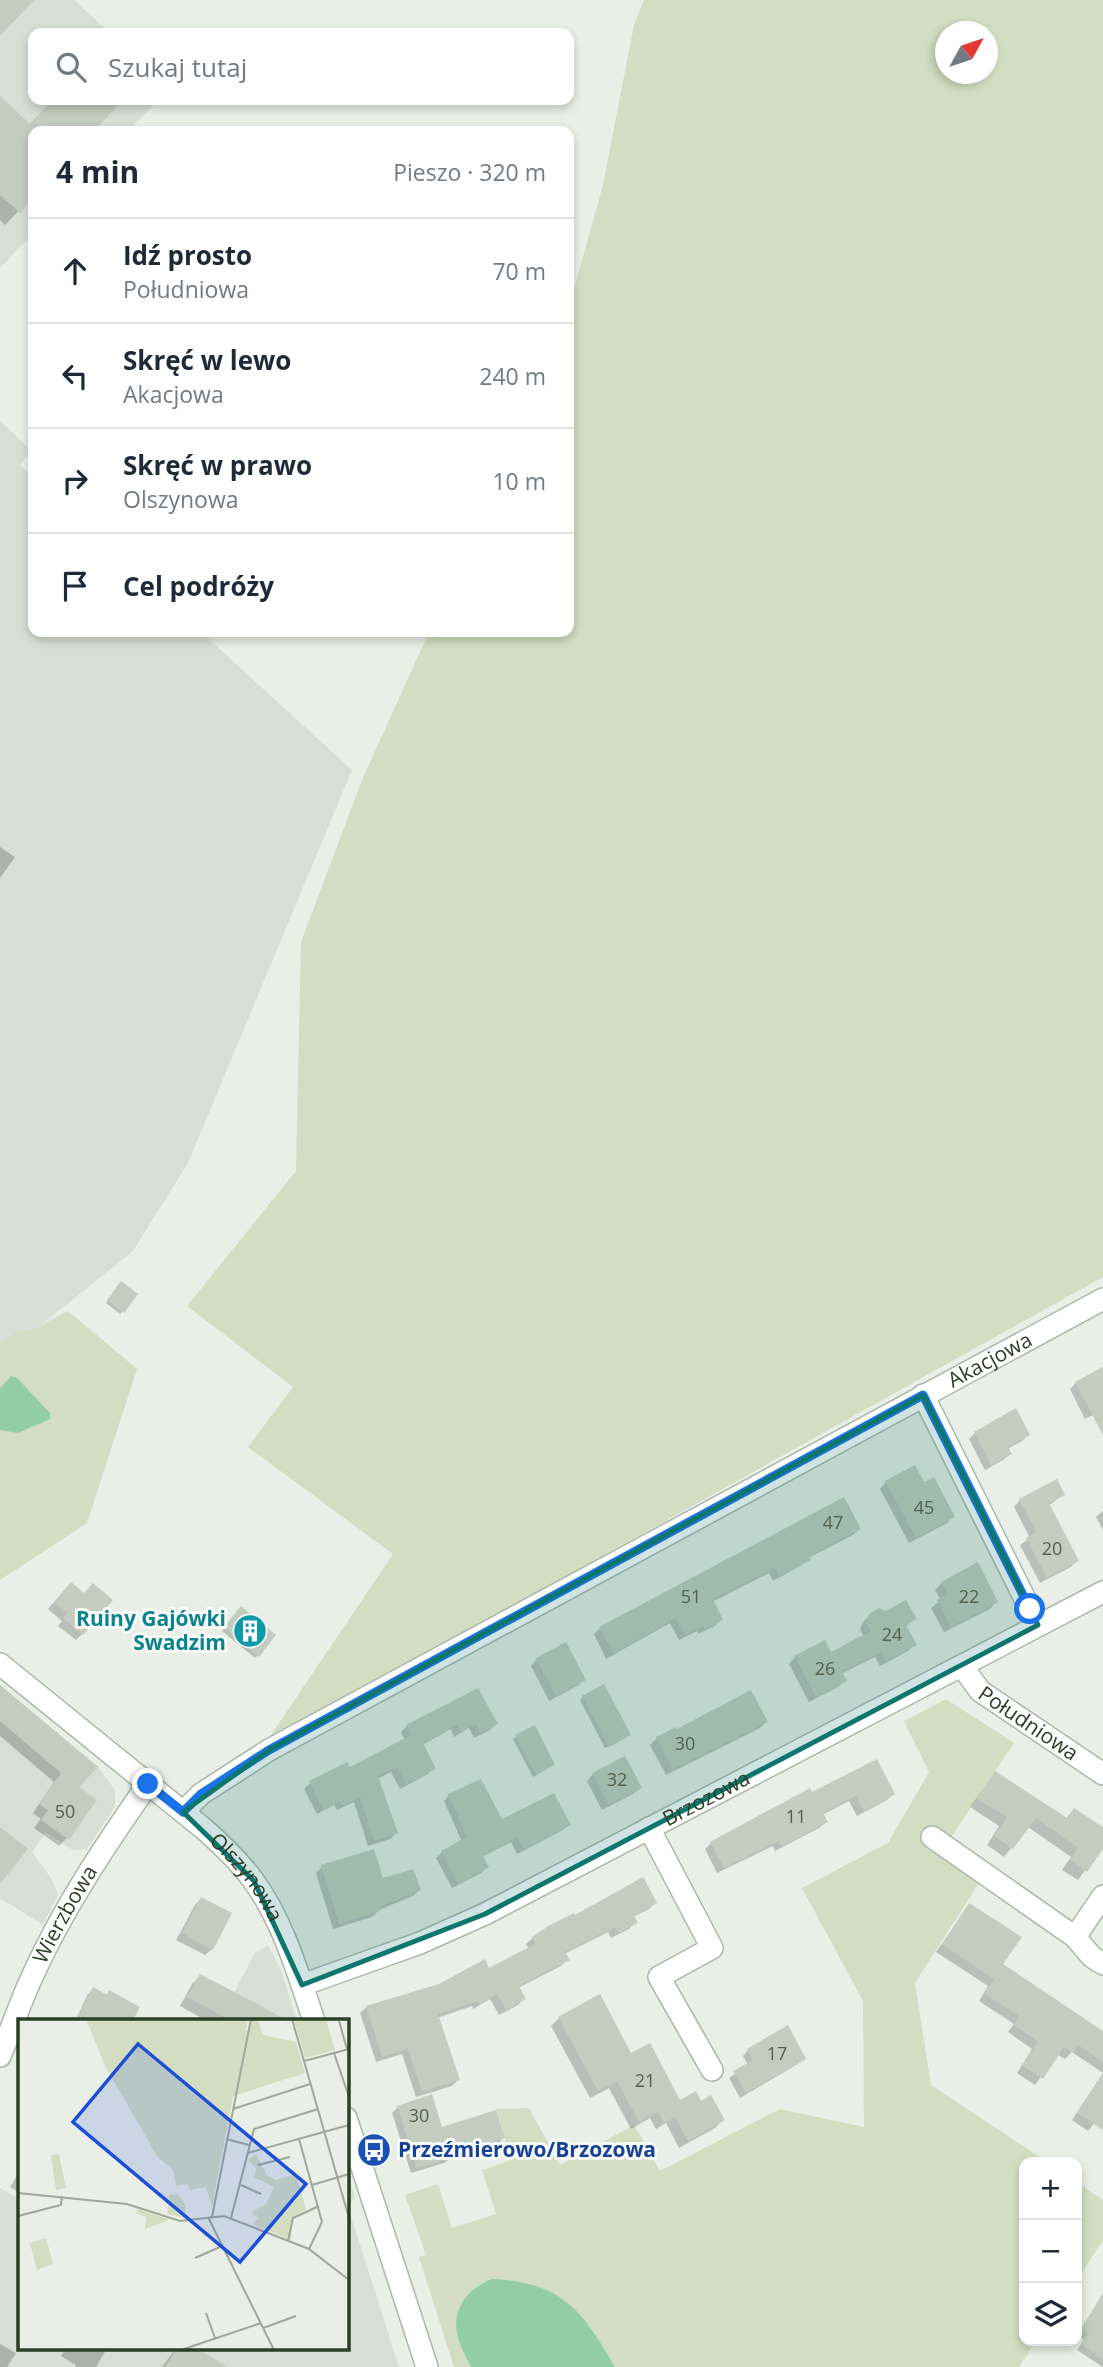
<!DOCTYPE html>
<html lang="pl">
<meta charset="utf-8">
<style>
:root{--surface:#fff;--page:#f2f2f3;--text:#1f2937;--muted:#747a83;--line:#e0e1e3}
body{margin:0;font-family:"Open Sans",sans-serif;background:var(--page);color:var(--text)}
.controls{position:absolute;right:21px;bottom:21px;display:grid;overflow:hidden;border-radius:14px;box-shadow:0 4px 10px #0003}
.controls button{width:63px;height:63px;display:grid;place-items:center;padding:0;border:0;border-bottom:2px solid var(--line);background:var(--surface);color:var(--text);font:35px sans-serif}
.compass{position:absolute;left:935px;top:21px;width:63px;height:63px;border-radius:50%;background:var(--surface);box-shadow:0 4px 10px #0003;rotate:50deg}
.stop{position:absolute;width:21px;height:21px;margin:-16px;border:5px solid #1a73e8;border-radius:50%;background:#fff}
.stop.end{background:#1a73e8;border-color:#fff;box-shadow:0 2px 7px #0008}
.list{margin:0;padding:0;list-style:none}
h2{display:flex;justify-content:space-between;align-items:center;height:91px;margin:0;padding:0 28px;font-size:30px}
h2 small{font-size:23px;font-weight:400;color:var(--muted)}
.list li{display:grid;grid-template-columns:46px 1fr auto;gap:21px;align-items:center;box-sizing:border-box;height:105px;padding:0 28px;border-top:2px solid var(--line)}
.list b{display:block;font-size:26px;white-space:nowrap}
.list p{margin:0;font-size:23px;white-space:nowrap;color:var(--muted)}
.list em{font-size:23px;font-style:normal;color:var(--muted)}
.icon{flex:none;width:38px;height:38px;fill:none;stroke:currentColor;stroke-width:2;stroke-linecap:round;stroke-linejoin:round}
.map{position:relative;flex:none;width:1103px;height:2367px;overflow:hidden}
.search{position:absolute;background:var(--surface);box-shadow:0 4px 10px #0003;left:28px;top:28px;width:546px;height:77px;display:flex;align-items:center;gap:18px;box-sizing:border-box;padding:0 24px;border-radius:14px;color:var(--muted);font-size:26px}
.panel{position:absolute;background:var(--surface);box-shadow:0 4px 10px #0003;left:28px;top:126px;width:546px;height:511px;border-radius:14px}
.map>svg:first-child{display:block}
.built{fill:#d8ded5}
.green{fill:#d3ddc1;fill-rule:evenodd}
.water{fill:#93cea2}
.shadow{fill:#0003}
.building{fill:#c3ccbf}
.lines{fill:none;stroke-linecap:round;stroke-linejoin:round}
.minor-casing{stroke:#acb6a9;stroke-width:24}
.minor{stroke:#fff;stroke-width:21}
.route{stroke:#1a73e8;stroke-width:9}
.marked{fill:#0f766e;fill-opacity:0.2;stroke:#0f766e;stroke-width:5;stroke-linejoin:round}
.labels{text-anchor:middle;stroke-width:6;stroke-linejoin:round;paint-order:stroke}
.number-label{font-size:18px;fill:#51624c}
.street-label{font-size:21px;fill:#2b3f26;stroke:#f8fbf7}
.culture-label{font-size:21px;font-weight:bold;fill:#0d838f;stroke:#f8fbf7;text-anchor:end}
.transit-label{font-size:21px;font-weight:bold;fill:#164399;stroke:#f8fbf7;text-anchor:start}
.inset-road{fill:none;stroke:#9da899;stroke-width:2}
.view{fill:#1d4ed8;fill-opacity:0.15;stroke:#1d4ed8;stroke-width:3.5}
.inset-edge{fill:none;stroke:#2b3f26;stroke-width:3.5}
</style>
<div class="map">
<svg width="1103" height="2367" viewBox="0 0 1103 2367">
<rect width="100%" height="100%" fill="#e9eee6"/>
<g class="built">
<path d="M0,0H74L110,33H33V100H158L128,131H33V233L0,268Z"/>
<path d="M0,421L31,450L20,465L33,477V632H201L352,770L188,1163L133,1251L51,1317L0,1353Z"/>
<path d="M0,1685L98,1767L115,1790V1806L87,1849L73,1850L46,1833L32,1852L51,1878L58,1894L43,1925L0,1898Z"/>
<path d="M268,1945L281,1970L297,2020L219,2021L255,1953Z"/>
<path d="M347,2171L355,2197L348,2207L399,2367H0V2188L19,2199V2348H346Z"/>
</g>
<g class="green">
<path d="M644,0H1103V1277L265,1744L393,1554L248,1447L293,1387L187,1306L296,1171L301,942L362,780L429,632H569V307L603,185L634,25ZM946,32H988V74H946Z"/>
<path d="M68,1311L137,1369L87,1523L0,1580V1344L18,1331H29Z"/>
<path d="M946,1699L1014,1743L951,1837L991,1864L915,1983L931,2085L1047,2162H1024V2341H1036L1019,2367H454L419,2257L426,2255L405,2195L438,2184L452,2228L496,2214L482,2170L512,2160L496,2109L529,2108L560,2165L634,2125L660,2171L780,2109L864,2127L863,2001L802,1888L888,1843L929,1772L904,1721Z"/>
<path d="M1077,2182L1103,2200V2240L1077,2280Z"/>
</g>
<g class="water">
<path d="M11,1376L17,1378L50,1413V1419L18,1433L0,1430V1388Z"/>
<path d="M492,2279C562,2282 582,2310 615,2367H471C467,2359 462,2350 459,2341C449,2312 466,2289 492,2279Z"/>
</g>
<g class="shadow">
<path d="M0,98L30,125L53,100H121L92,131H33V196L5,225L0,220Z"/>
<path d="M0,847L15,857L0,878Z"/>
<path d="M118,1286L123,1311L120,1314L106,1303Z"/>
<path d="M1103,1369V1410L1085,1419L1070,1389L1076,1383Z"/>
<path d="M975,1433L1028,1435L1022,1441L1007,1449L1010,1454L1003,1460L985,1470L969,1439Z"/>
<path d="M886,1482L924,1485L953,1516L947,1523L909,1543L880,1489Z"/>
<path d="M1063,1495L1048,1506L1077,1560L1071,1567L1040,1583L1020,1545L1030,1538L1014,1507L1020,1500Z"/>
<path d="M1103,1511V1530L1096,1517Z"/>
<path d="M859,1529L853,1535L808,1558L802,1565L773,1581L769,1573L712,1602L721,1619L715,1626L698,1634L697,1631L679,1640L670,1623L606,1659L594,1634L600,1628Z"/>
<path d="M942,1583L996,1602L990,1609L944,1632L931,1608L941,1600L935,1590Z"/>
<path d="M65,1590L82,1634L76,1640L58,1626L62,1621L48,1609Z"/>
<path d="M241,1608L274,1636L255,1658L222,1631Z"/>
<path d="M885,1613L914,1619L905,1627L915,1644L908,1651L880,1666L875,1657L841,1674L844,1681L838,1687L809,1702L789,1664L795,1657L830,1655L864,1637L860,1629L863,1622L870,1615Z"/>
<path d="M537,1659L584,1680L577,1686L549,1701L531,1666Z"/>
<path d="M0,1688L77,1788L67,1838L59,1846L34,1828L41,1819L33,1813L54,1782L0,1736Z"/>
<path d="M478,1690L495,1724L490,1730L474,1738L469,1728L454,1737L451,1729L422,1745L433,1768L428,1774L400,1789L391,1772L377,1779L396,1833L390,1839L368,1846L354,1802L337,1810L334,1805L317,1814L304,1789L310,1783L346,1764L349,1770L405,1740L401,1732L407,1726Z"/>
<path d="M583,1697L626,1738L605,1748L580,1700Z"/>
<path d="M766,1722L760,1728L666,1775L650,1745L657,1738L677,1731Z"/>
<path d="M516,1737L550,1767L533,1777L513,1739Z"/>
<path d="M995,1773L1065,1819L1074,1810L1103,1831V1846L1078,1880L1062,1870L1071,1857L1028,1827L1004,1857L987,1845L999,1826L970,1807Z"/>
<path d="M593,1774L640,1787L633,1794L602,1810L587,1781Z"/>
<path d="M893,1794L887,1800L857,1816L849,1801L822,1815L825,1822L819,1828L775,1851L773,1846L717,1873L705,1849L711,1843L812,1795Z"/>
<path d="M449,1795L501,1822L568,1824L563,1830L517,1854L511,1842L482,1857L487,1867L481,1873L452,1888L436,1858L442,1852L462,1842L444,1801Z"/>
<path d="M322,1867L382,1880L419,1890L413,1896L379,1910L372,1917L333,1929L316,1873Z"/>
<path d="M201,1899L212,1949L205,1955L176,1940L195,1905Z"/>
<path d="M655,1903L649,1909L633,1917L636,1922L629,1929L611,1938L608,1932L564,1954L567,1960L561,1966L518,1988L524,1999L518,2005L499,2015L490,1999L473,2009L472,2006L437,2018L458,2080L452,2086L416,2097L402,2054L376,2062L360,2013L367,2007L488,1970L529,1949L526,1944L533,1938L574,1917Z"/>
<path d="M970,1905L1001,1965L1103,2032V2113L1088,2131L1072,2120L1103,2073L1072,2052L1065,2059L1057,2054L1035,2085L1017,2073L1032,2049L1008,2032L1014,2024L979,2001L988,1986L936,1952Z"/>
<path d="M200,1976L269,2013L271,2021H207L180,2006L192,1984Z"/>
<path d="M93,1989L138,2007L131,2021H75L88,1994Z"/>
<path d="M559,2018L679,2102L700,2103L723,2120L715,2128L679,2148L666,2123L656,2129L650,2118L631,2129L609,2088L590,2098L551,2026Z"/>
<path d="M748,2050L803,2059L798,2064L740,2098L729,2078L748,2065L743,2056Z"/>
<path d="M398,2107L441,2129L503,2138L498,2144L449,2159L444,2163L411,2173L392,2113Z"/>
<path d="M19,2172V2193L10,2187Z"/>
<path d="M1095,2308L1103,2313V2367L1077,2350L1084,2340L1077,2334Z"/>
<path d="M0,2344L16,2353L7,2367H0Z"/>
<path d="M66,2348H102L106,2350L96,2367H75L76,2365L61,2356Z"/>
<path d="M176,2348H193L224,2367H162Z"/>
</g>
<g class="building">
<path d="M0,0H34L0,36Z"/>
<path d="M0,96L30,124L52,100H123L94,131H33V198L20,213L0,195Z"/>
<path d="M121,1281L138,1294L124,1313L107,1300Z"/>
<path d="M1103,1367V1435L1075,1382Z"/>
<path d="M1016,1408L1030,1435L1008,1447L1012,1454L991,1465L974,1432Z"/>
<path d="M915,1465L924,1482L934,1477L955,1517L916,1538L885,1481Z"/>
<path d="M1057,1479L1065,1495L1049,1503L1079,1561L1047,1578L1026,1538L1036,1532L1019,1499Z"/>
<path d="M844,1497L861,1529L809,1556L811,1560L779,1576L775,1568L713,1599L723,1620L705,1630L703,1626L685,1635L676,1618L613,1654L599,1627Z"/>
<path d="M978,1562L998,1602L951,1627L937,1600L948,1594L941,1582Z"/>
<path d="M71,1582L84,1593L93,1583L113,1600L83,1635L63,1618L67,1613L54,1602Z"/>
<path d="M906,1600L917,1619L906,1625L917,1645L886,1661L882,1652L842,1672L847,1681L816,1697L794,1656L825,1640L831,1652L871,1631L866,1622L869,1614L879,1608L885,1611Z"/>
<path d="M241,1606L276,1635L259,1657L224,1627Z"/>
<path d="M566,1642L586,1680L556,1696L536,1658Z"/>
<path d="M604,1684L631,1735L609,1747L582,1696Z"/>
<path d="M0,1685L98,1767L79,1787L97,1800L69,1840L41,1820L48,1810L39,1804L61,1773L0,1721Z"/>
<path d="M478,1688L498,1724L480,1733L476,1724L461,1732L457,1725L423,1743L436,1769L406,1784L397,1767L378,1776L398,1833L374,1841L360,1797L343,1806L340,1801L323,1810L309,1781L347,1762L350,1767L411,1735L406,1725Z"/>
<path d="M751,1690L768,1722L673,1769L656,1737L676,1727L677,1729Z"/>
<path d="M535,1725L555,1765L536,1775L515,1735Z"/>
<path d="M625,1756L642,1788L609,1805L592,1773Z"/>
<path d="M877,1759L895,1794L864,1811L856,1796L823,1813L828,1822L782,1846L779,1841L724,1868L710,1842L810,1788L812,1792Z"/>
<path d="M995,1771L1067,1818L1074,1808L1103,1827V1849L1087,1872L1070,1860L1078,1848L1036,1818L1013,1849L994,1836L1007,1817L977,1798Z"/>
<path d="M481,1779L502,1819L554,1793L571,1825L524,1849L517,1837L483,1856L489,1867L458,1884L441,1851L467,1837L448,1794Z"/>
<path d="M0,1827L28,1849L0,1884Z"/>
<path d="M374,1849L383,1878L413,1869L421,1890L379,1907L380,1911L339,1924L321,1865Z"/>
<path d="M643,1877L657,1903L634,1916L638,1923L618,1933L615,1927L565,1952L570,1960L519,1986L526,1999L506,2010L497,1994L480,2004L478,2001L438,2014L460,2080L422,2092L408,2049L382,2057L366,2006L439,1984L485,1959L489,1968L535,1944L532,1937L550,1925L574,1913L575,1915Z"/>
<path d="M201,1897L232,1913L213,1950L182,1933Z"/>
<path d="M969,1903L1022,1937L1003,1964L1103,2031V2062L1078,2045L1073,2053L1064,2047L1043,2079L1022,2065L1038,2042L1014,2025L1019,2016L984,1994L994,1979L942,1944Z"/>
<path d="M200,1974L234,1992L287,2020H230L187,1997Z"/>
<path d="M93,1987L107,1995L109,1990L140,2007L133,2020H76Z"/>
<path d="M600,1994L631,2053L650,2043L680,2100L696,2091L701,2101L711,2095L725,2120L688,2141L675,2117L664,2123L658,2112L639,2122L617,2081L598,2091L558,2017Z"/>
<path d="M788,2025L806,2059L746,2093L733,2071L753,2060L747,2049Z"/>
<path d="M1103,2074V2130L1077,2113Z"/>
<path d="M432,2094L442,2127L496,2110L505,2138L451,2155L452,2157L417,2169L397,2106Z"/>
<path d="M1103,2293V2359L1081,2344L1088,2333L1081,2329Z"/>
<path d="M177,2348H196L228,2367H165Z"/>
</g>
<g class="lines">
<g class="minor-casing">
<g id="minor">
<path d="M923,1395L1038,1625"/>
<path id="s1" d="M0,1664L204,1829C222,1845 239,1861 253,1880C283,1921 298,1973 314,2021"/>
<path id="s2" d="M962,1666L980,1691L1103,1774"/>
<path id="s3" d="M183,1812L201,1794L269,1750L1103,1299"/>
<path d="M649,1828L712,1948L659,1977L712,2070"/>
<path d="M932,1837L1075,1937L1092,1957L1103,1964"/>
<path d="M1075,1937L1103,1896"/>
<path id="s4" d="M302,1985L420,1943L485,1914L1103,1592"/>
<path id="s5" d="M0,2056C11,2030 20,2003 32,1977C63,1908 105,1846 148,1784"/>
<path d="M346,2118L427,2367"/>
</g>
</g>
<use href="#minor" class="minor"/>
</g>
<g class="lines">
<path class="route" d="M148,1784L183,1812L201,1794L269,1750L923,1395L1030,1609"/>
</g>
<path class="marked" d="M923,1395L1038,1625L485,1914L302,1985L254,1881L183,1812L269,1750Z"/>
<defs>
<g id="building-disc" transform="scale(1.75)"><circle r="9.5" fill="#0f9aa8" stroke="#f8fbf7"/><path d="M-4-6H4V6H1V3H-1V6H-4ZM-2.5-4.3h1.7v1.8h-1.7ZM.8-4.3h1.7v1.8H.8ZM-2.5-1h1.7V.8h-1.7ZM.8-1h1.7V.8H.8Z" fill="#fff"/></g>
<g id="bus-disc" transform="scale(1.75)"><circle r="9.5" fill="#1a4fb4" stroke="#f8fbf7"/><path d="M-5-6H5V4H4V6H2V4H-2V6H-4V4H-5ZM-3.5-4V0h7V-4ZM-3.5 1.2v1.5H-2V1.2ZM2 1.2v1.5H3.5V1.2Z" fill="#fff"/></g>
</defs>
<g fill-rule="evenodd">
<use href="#building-disc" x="250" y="1631"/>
<use href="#bus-disc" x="374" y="2150"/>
</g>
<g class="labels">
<g class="number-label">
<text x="924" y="1514">45</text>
<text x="833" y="1529">47</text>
<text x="1052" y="1555">20</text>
<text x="691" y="1603">51</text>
<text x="969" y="1603">22</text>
<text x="892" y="1641">24</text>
<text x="825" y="1675">26</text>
<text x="685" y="1750">30</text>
<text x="617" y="1786">32</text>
<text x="65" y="1818">50</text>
<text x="796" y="1823">11</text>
<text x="777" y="2060">17</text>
<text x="645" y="2087">21</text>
<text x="419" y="2122">30</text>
</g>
<g class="street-label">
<text dy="7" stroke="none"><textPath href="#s3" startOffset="926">Akacjowa</textPath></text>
<text dy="7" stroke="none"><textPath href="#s2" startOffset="89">Południowa</textPath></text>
<text dy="7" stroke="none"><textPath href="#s4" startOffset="446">Brzozowa</textPath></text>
<text dy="7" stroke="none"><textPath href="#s1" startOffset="327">Olszynowa</textPath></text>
<text dy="7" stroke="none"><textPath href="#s5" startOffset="156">Wierzbowa</textPath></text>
</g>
<g class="culture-label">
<text x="226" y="1626">Ruiny Gajówki<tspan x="226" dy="24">Swadzim</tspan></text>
</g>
<g class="transit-label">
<text x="398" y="2157">Przeźmierowo/Brzozowa</text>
</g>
</g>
<g transform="translate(18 2019)">
<rect width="331" height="331" fill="#e9eee6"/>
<path d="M68,0H230L228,12L231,13L234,0H240L245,16L278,23L287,54L215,77L194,188L188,168L172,171L170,165L158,167L155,151L139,137L87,47ZM308,0L317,31L287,39L276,1ZM41,135L48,169L38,171L33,136ZM238,135L249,156L258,161L278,155L288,190L274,199L273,221L234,205L241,199L233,193L248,185L256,168L236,158L238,149L230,141ZM160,175L168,187L166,199L149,195L151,176ZM120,190L149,200L151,201L127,210L128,198L118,194ZM28,219L35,245L19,251L12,224Z" fill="#d3ddc1"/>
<path class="inset-road" d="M274,0L331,199M321,2L329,30M316,34L331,78M286,42L331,30M215,90L292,65M208,120L231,126M281,120L304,203L291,230M230,134L331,106M240,146L272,138M223,166L243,175M294,166L331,155M0,174L109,185L162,202L206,197L291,230L331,261M0,197L43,186L44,177M190,198L256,331M194,198L233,0M213,199L236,110L300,90M270,222L275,199L301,187M177,239L202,228M188,294L197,319M245,309L278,297M163,331L243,304"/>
<path class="view" d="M120,25L288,165L222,243L55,103Z"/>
<rect width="331" height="331" class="inset-edge"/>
</g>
</svg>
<div class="controls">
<button>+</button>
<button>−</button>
<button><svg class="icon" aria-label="layers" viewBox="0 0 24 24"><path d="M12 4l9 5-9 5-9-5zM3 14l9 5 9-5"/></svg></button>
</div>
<svg class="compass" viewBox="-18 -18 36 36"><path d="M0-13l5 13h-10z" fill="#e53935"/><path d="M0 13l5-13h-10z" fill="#747a83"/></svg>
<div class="stop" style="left:1030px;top:1609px"></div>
<div class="stop end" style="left:148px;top:1784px"></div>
<div class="search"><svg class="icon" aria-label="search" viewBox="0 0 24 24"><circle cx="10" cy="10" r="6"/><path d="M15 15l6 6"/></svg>Szukaj tutaj</div>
<section class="panel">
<h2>4 min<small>Pieszo · 320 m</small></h2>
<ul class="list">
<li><svg class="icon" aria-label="ahead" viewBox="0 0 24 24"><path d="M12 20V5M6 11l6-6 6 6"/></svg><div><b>Idź prosto</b><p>Południowa</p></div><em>70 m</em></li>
<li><svg class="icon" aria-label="left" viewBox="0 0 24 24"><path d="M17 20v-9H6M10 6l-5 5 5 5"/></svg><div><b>Skręć w lewo</b><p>Akacjowa</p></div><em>240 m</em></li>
<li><svg class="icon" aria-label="right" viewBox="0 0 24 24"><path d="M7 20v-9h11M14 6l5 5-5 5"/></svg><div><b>Skręć w prawo</b><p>Olszynowa</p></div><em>10 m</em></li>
<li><svg class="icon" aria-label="arrive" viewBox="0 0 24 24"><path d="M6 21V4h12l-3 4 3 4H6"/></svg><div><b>Cel podróży</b></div></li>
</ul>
</section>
</div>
